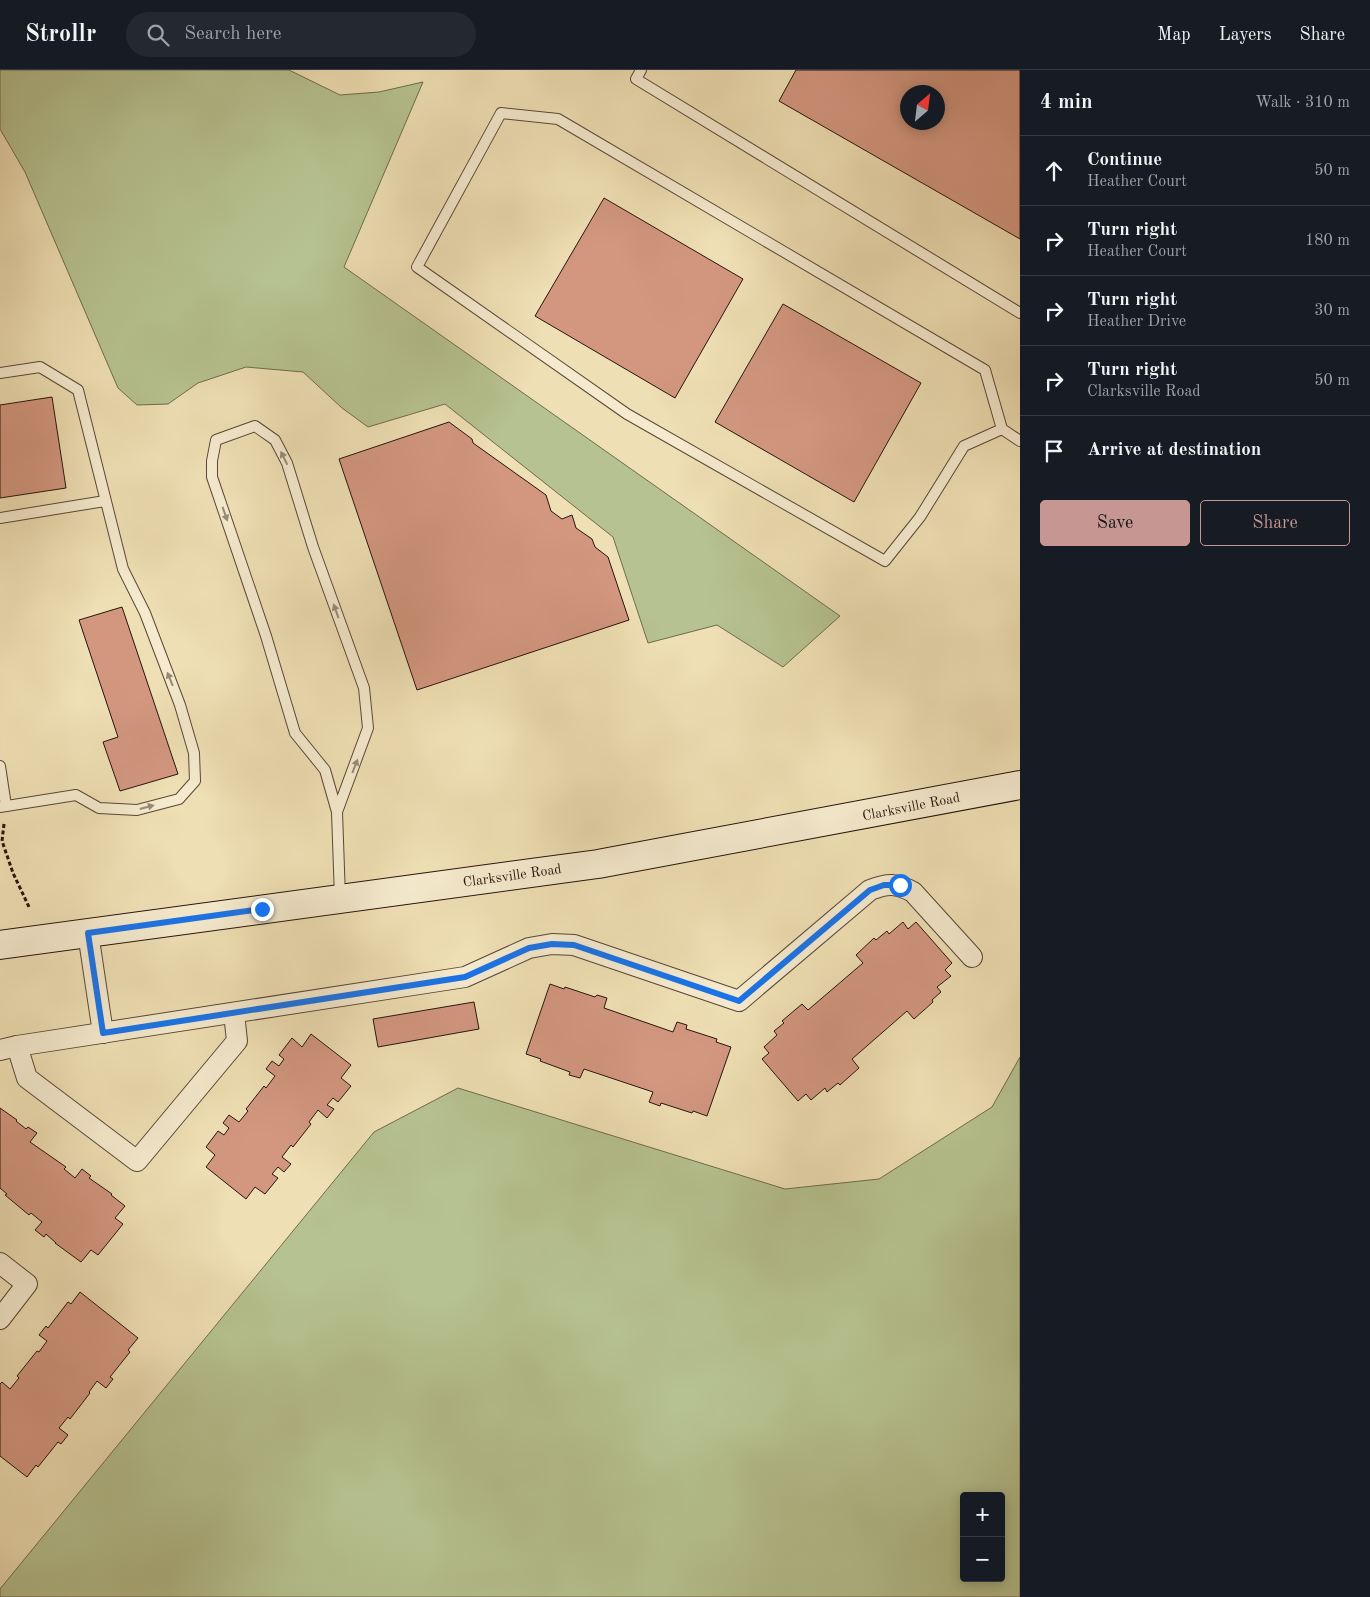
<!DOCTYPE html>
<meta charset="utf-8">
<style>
:root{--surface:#171b24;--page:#242831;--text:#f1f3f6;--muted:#9ea1a6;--line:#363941;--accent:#c59692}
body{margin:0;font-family:"Old Standard TT",serif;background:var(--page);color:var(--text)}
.controls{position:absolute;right:15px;bottom:15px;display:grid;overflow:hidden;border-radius:5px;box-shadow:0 2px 12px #0003}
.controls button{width:45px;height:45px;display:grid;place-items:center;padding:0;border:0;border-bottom:1px solid var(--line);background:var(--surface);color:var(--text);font:25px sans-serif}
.compass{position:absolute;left:900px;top:15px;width:45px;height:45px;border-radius:50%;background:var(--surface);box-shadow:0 2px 12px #0003;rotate:28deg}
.stop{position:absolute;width:15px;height:15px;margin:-11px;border:4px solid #1a73e8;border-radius:50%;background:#fff}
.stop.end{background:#1a73e8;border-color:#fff;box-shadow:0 1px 5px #0008}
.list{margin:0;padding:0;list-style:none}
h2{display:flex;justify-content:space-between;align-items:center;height:65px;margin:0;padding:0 20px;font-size:21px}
h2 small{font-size:16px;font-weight:400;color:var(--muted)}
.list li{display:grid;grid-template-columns:32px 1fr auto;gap:15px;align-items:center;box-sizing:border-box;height:70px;padding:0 20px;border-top:1px solid var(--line)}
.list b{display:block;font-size:19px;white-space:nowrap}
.list p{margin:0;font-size:16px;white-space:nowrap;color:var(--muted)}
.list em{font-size:16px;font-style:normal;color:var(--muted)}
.actions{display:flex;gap:10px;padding:15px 20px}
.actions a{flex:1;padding:11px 0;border:1px solid var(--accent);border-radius:5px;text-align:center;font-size:18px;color:var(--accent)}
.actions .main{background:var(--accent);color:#111}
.icon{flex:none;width:28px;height:28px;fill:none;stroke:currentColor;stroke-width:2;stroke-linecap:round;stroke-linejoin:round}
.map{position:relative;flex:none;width:1020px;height:1527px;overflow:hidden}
header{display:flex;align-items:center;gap:30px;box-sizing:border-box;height:70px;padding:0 25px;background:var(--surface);border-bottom:1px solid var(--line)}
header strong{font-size:24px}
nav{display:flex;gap:28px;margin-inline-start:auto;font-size:18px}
.search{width:350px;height:45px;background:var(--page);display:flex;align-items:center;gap:12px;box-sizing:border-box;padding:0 18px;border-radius:28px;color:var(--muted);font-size:19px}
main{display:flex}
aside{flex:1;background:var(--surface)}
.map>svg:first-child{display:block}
.green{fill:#b6c290;stroke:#6e6b4e;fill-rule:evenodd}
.building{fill:#d39780;stroke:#27140c;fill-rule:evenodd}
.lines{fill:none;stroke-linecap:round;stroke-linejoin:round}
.lane-casing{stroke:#594736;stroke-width:12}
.street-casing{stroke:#594736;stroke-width:22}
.secondary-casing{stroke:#27140c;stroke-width:30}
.path{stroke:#27140c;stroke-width:3;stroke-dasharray:4 2.5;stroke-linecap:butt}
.lane{stroke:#f5eace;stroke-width:10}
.street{stroke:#f5eace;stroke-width:20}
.secondary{stroke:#f5eace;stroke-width:28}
.oneway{fill:#988a77}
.route{stroke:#1a73e8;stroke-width:6}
.labels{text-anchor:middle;stroke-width:5;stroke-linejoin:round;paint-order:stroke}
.street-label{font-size:14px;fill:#27140c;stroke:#f5eace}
</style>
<header>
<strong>Strollr</strong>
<div class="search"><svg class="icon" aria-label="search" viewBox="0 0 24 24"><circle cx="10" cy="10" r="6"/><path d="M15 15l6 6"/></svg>Search here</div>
<nav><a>Map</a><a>Layers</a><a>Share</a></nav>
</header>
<main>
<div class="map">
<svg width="1020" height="1527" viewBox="0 0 1020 1527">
<rect width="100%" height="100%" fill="#efdfb4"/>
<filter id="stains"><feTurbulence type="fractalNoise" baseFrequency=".004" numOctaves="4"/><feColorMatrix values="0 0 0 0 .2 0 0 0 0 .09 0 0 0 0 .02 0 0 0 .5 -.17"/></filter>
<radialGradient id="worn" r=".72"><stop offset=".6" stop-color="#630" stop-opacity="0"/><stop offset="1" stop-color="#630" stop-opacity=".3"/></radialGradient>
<g class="green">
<path d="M0,0H289L340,25L379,22L423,12L344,197L840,546L783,597L717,555L648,573L613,467L445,334L368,357L342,338L303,302L246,297L198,313L168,334L137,335L118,318L25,102L0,59Z"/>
<path d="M1020,987V1527H0V1519L374,1062L458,1018L785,1119L879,1109L992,1037ZM964,1426H1001V1508H964Z"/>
</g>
<g class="building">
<path d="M796,0H1020V169L779,31ZM908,22H938V52H908Z"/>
<path d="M604,128L743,209L675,328L535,246Z"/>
<path d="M783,234L921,313L854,432L715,352Z"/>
<path d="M52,327L66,418L0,428V335Z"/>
<path d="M449,352L472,369L473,373L546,425L551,441L562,449L572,445L576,458L592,469L595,477L608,487L629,550L417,620L339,389Z"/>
<path d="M122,537L178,704L120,721L103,672L118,667L79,550Z"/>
<path d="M903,852L908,859L916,852L952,893L945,900L951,906L937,917L941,922L932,930L933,932L914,949L907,941L852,989L859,998L840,1015L838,1013L827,1022L825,1018L811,1030L806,1024L798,1031L762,989L769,983L764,977L777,965L774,961L784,953L782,951L802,934L808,940L863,893L856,885L874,868L876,870L887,861L889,864Z"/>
<path d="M550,914L564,919L565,917L595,927L597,925L607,928L604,938L673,962L677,952L687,955L686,959L717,969L716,972L731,977L707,1046L693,1041L692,1043L661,1033L660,1036L649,1032L653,1022L584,999L580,1008L569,1005L570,1002L540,991L541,989L526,984Z"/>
<path d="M474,932L479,959L378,977L373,949Z"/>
<path d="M311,964L351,995L341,1008L351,1016L338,1032L333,1028L327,1035L334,1039L327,1048L318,1040L309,1052L311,1054L293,1077L291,1075L282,1087L291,1094L284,1102L278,1097L272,1104L278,1108L265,1124L255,1117L246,1129L206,1097L215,1085L206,1077L218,1061L224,1065L229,1058L223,1053L229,1045L239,1052L248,1041L246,1039L264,1016L266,1018L275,1006L266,999L272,991L279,996L284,989L279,985L292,968L302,977Z"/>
<path d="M0,1038L17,1050L16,1051L26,1059L28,1057L37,1063L30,1072L66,1097L64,1099L75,1108L82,1099L91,1106L89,1108L112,1124L111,1125L125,1136L115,1148L123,1154L98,1185L91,1180L81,1192L55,1173H56L46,1164L44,1167L35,1160L42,1152L31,1143L29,1145L5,1125L7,1124L0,1118Z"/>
<path d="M80,1222L138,1268L128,1280L130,1282L110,1307L113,1309L106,1318L97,1311L89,1322L90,1323L70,1349L68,1347L59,1358L68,1365L61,1374L58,1372L38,1397L36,1395L27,1407L0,1386V1314L2,1312L10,1319L19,1308L17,1306L37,1281L39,1282L47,1271L39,1265L46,1256L48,1258L68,1232L71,1234Z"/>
</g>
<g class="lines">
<g class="lane-casing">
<g id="lane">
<path d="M641,0L636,9L1020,243"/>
<path d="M0,303L40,297L78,320L123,499L145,543L180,635L194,683L195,711L179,729L137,740L99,738L76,725L0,737"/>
<path d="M1002,359L964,376L920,447L885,491L627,344L417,197L501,43L558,49L985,300L1002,359L1020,371"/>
<path d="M0,448L105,431"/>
<path d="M0,696L6,736"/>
<path d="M337,742L368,658L364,618L313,477L287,393L275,370L255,356L216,370L212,391V407L266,566L295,663L325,700L337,742L340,828"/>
</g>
</g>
<g class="street-casing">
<g id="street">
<path d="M88,863L103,963"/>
<path d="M17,976L27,1008L137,1091L237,971L234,943"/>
<path d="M0,980L17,976L465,907L529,878L552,874L574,875L739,931L870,820C888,813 896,813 913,822L972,887"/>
<path d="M0,1193L27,1214L0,1249"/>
</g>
</g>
<g class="secondary-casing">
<path id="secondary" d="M0,875L598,794L1020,715"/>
</g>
<path class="path" d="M4,754L2,771L13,803L29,837"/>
<use href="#lane" class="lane"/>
<use href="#street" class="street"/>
<use href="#secondary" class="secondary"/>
</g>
<defs><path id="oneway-solid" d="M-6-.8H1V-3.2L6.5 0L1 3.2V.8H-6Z" transform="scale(1.25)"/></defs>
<g class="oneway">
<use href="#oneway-solid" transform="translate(284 388) rotate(-116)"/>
<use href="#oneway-solid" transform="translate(225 444) rotate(71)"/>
<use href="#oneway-solid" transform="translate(336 541) rotate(-110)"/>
<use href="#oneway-solid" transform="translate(170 609) rotate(-112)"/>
<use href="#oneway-solid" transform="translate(355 696) rotate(-69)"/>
<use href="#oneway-solid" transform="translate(147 737) rotate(-15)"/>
</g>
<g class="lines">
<path class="route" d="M262,839L88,863L103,963L465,907L529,878L552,874L574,875L739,931L870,820L884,815H900"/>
</g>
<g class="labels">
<g class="street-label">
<text transform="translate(911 736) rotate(-11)" y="5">Clarksville Road</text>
<text transform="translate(512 805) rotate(-8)" y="5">Clarksville Road</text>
</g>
</g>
<rect width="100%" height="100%" filter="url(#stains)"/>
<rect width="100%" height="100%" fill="url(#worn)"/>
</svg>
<div class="controls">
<button>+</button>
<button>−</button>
</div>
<svg class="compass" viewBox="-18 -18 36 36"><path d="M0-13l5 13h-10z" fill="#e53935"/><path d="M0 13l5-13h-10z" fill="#9ea1a6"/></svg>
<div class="stop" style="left:900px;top:815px"></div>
<div class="stop end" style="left:262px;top:839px"></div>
</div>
<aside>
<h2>4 min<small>Walk · 310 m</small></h2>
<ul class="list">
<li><svg class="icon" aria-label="ahead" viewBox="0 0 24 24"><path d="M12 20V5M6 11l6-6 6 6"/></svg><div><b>Continue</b><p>Heather Court</p></div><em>50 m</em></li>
<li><svg class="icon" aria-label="right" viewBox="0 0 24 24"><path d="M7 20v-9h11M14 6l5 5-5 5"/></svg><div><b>Turn right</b><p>Heather Court</p></div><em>180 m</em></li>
<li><svg class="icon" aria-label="right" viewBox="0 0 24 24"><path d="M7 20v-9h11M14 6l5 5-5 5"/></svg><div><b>Turn right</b><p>Heather Drive</p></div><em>30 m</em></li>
<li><svg class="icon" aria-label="right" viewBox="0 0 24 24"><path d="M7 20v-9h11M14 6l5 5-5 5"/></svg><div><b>Turn right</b><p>Clarksville Road</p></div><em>50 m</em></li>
<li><svg class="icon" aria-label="arrive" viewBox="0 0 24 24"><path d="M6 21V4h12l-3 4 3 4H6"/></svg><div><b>Arrive at destination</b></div></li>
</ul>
<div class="actions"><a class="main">Save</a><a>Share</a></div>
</aside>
</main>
